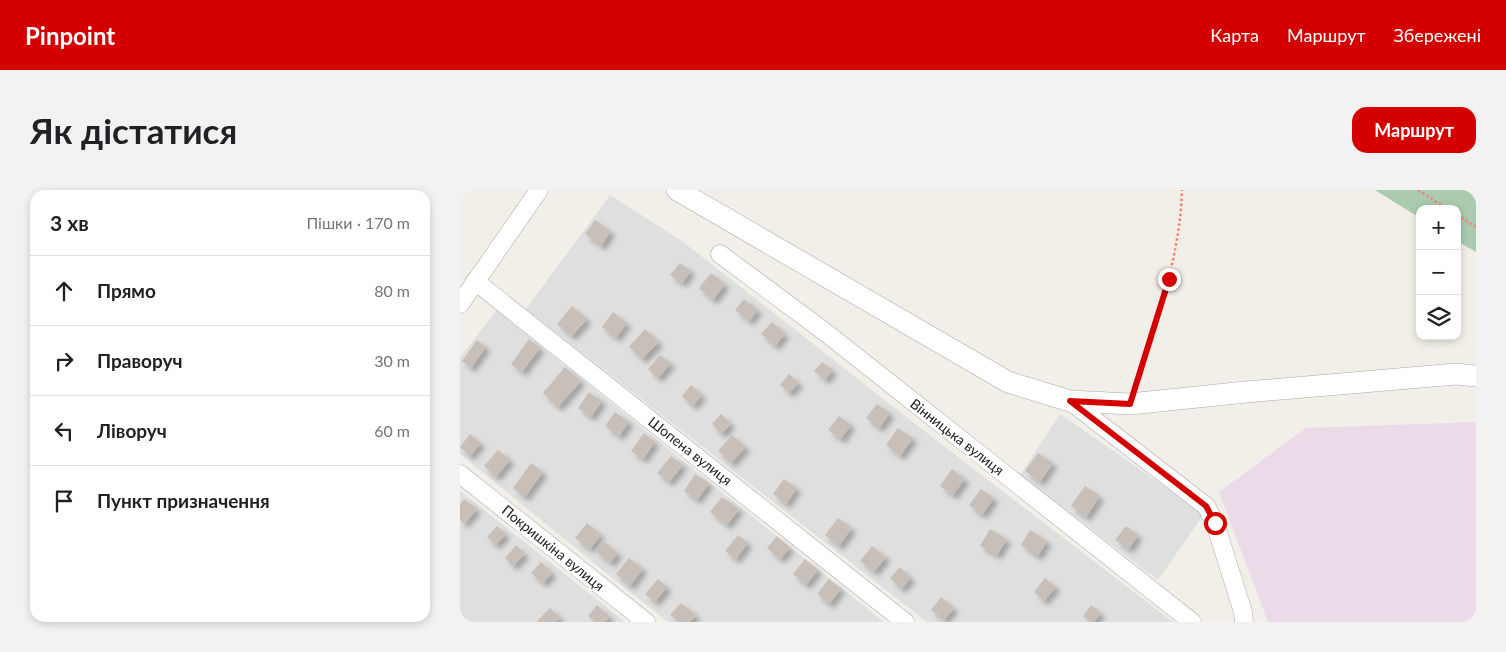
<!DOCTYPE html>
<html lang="uk">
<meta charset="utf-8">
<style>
:root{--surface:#fff;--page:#f2f2f2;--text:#202124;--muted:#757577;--line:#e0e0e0;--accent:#d40000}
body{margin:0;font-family:Lato,sans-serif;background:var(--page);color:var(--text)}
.controls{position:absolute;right:15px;top:15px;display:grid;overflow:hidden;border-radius:10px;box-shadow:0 2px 8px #0003}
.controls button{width:45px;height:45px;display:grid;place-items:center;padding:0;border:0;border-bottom:1px solid var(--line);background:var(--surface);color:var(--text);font:25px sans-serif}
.stop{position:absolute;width:15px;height:15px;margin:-11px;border:4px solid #d40000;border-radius:50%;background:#fff}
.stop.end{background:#d40000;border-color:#fff;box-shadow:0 1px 5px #0008}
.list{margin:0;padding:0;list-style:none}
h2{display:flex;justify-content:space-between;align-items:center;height:65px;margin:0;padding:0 20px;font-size:21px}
h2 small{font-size:16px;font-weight:400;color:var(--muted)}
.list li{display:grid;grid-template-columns:32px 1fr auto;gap:15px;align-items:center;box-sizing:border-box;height:70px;padding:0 20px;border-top:1px solid var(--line)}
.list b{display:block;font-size:19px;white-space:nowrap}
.list em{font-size:16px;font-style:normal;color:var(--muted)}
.icon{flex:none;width:28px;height:28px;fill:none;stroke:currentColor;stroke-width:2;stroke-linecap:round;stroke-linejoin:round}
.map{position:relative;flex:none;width:1016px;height:432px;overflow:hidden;border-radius:15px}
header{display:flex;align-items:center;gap:30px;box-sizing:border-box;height:70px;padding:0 25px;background:var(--accent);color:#fff}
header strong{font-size:24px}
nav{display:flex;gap:28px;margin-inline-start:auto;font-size:18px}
.intro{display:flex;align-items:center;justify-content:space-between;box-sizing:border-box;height:120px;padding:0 30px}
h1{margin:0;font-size:35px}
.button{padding:12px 22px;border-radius:15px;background:var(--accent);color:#fff;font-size:18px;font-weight:700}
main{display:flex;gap:30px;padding:0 30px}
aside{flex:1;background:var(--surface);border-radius:15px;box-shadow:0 2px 8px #0003}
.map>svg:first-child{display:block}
.residential{fill:#e0dfdf}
.industrial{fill:#ebdbe8}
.cemetery{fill:#aacbaf}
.building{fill:#c7bfb8;filter:url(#shadow)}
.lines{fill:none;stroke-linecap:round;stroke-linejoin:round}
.minor-casing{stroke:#a9a9a9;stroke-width:19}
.tertiary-casing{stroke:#a9a9a9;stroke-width:22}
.path{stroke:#fa8072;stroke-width:2.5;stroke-dasharray:2.5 2.5;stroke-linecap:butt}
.minor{stroke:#fff;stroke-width:18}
.tertiary{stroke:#fff;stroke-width:21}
.route{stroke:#d40000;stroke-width:6}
.labels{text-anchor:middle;stroke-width:4;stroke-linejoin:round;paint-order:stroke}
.street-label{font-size:14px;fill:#222;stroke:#fff}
</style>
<header>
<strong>Pinpoint</strong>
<nav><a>Карта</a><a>Маршрут</a><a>Збережені</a></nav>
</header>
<div class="intro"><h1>Як дістатися</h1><a class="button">Маршрут</a></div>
<main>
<aside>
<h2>3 хв<small>Пішки · 170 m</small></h2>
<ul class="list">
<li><svg class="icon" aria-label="ahead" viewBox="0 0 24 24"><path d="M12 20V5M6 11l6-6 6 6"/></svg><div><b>Прямо</b></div><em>80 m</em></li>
<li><svg class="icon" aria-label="right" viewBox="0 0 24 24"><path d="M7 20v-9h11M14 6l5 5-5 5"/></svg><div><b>Праворуч</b></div><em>30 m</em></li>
<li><svg class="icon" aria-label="left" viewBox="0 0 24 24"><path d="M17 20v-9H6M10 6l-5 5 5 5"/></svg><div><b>Ліворуч</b></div><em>60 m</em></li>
<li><svg class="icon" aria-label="arrive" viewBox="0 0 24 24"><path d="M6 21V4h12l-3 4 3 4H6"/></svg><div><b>Пункт призначення</b></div></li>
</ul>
</aside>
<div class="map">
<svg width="1016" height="432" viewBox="0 0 1016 432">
<defs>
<filter id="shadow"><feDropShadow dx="4.5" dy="4.5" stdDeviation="2.5" flood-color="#0004"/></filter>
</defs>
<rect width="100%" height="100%" fill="#f2efe9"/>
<g class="residential">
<path d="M150,5L222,51L454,233L713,432H467L66,119Z"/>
<path d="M37,120L315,345L424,432H208L150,386L0,264V167Z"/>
<path d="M600,224L744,324L698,390L560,285Z"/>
<path d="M0,301L134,407L165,432H0Z"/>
</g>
<path class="industrial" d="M1016,232V432H808L759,302L846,238Z"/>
<path class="cemetery" d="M915,0H1016V62L997,51V19H960V28Z"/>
<g class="building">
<path d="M135,30L151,41L141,56L125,44Z"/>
<path d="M220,73L231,81L222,93L210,85Z"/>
<path d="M251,83L265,94L253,110L239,98Z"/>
<path d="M284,109L298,120L289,131L275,120Z"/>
<path d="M112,116L127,129L112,146L97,134Z"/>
<path d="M153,122L167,133L156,148L142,137Z"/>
<path d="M312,132L325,144L315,156L301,144Z"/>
<path d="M185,139L199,152L182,169L169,157Z"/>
<path d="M69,149L80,158L62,182L51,174Z"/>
<path d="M17,150L26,157L11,178L2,171Z"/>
<path d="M200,165L211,173L198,188L188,179Z"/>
<path d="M362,172L373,180L365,190L354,181Z"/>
<path d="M105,177L121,191L98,217L83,203Z"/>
<path d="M329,184L339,193L329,203L320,195Z"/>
<path d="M231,195L242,205L233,216L222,206Z"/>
<path d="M129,202L142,211L131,227L118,218Z"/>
<path d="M417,214L430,223L419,238L406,228Z"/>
<path d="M155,222L169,232L159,246L145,236Z"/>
<path d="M261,224L271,234L261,244L252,234Z"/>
<path d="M379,226L391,235L381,249L368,240Z"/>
<path d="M438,238L453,248L440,266L426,255Z"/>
<path d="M184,243L195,252L183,269L171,261Z"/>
<path d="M10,244L21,253L10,266L0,257Z"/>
<path d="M272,245L286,257L271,273L258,261Z"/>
<path d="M38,260L50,270L36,287L24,276Z"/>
<path d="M578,263L593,273L580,292L565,281Z"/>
<path d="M211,266L223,275L209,292L197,283Z"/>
<path d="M71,273L83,282L65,307L53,298Z"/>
<path d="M492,279L505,289L493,305L480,296Z"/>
<path d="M235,284L249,293L237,310L224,301Z"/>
<path d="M324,289L337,298L326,314L313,304Z"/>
<path d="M625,296L640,306L626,327L611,316Z"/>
<path d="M521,299L534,308L522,325L509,315Z"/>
<path d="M262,307L279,319L267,335L250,322Z"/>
<path d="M4,309L17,319L4,334L0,330V314Z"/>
<path d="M378,328L392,338L379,356L365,345Z"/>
<path d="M127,333L141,345L130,359L115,348Z"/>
<path d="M37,336L46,344L36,355L27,347Z"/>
<path d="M666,336L678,345L669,359L655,350Z"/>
<path d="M530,339L547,349L537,365L520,356Z"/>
<path d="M570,340L587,351L578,366L561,355Z"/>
<path d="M278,345L288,353L276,369L265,361Z"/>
<path d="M317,346L330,358L320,369L307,358Z"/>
<path d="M143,351L158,363L150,373L135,361Z"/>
<path d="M56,355L65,364L53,376L45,368Z"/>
<path d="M412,356L426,367L414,382L400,371Z"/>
<path d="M169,368L183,379L170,396L156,384Z"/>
<path d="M345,369L358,380L346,395L333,384Z"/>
<path d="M81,372L92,383L83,393L71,383Z"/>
<path d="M440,377L451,388L441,399L430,388Z"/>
<path d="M585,388L596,397L584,411L574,402Z"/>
<path d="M198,389L207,397L195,412L185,404Z"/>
<path d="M369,389L381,399L369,414L357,404Z"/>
<path d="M481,407L494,418L484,430L471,420Z"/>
<path d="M221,413L236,425L230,432H219L210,425Z"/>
<path d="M137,415L150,427L145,432H135L128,426Z"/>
<path d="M631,415L641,423L634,432H631L623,426Z"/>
<path d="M90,418L100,428L96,432H78L77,431Z"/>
</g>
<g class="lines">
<g class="minor-casing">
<g id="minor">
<path d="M260,64L365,142L732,432"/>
<path d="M15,91L445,432"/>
<path d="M0,114L79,0"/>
<path d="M610,211L746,316L755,333L783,422L784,432"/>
<path d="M0,284L186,432"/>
</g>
</g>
<g class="tertiary-casing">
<path id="tertiary" d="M217,0L548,192L610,211L670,214L786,202L996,184L1016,186"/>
</g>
<g class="path">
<path d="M958,0L987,19"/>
<path d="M997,25L1016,37"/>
<path d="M676,195C696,132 720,68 722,0"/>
</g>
<use href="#minor" class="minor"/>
<use href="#tertiary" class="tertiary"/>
</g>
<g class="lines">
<path class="route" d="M709,89L670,214L610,211L746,316L755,333"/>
</g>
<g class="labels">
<g class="street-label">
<text transform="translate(497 247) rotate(38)" y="5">Вінницька вулиця</text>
<text transform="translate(230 261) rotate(38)" y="5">Шопена вулиця</text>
<text transform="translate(93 358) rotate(39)" y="5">Покришкіна вулиця</text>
</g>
</g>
</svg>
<div class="controls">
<button>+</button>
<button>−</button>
<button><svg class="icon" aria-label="layers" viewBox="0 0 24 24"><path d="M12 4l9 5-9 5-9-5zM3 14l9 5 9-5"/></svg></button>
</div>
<div class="stop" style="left:755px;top:333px"></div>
<div class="stop end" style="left:709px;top:89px"></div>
</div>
</main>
